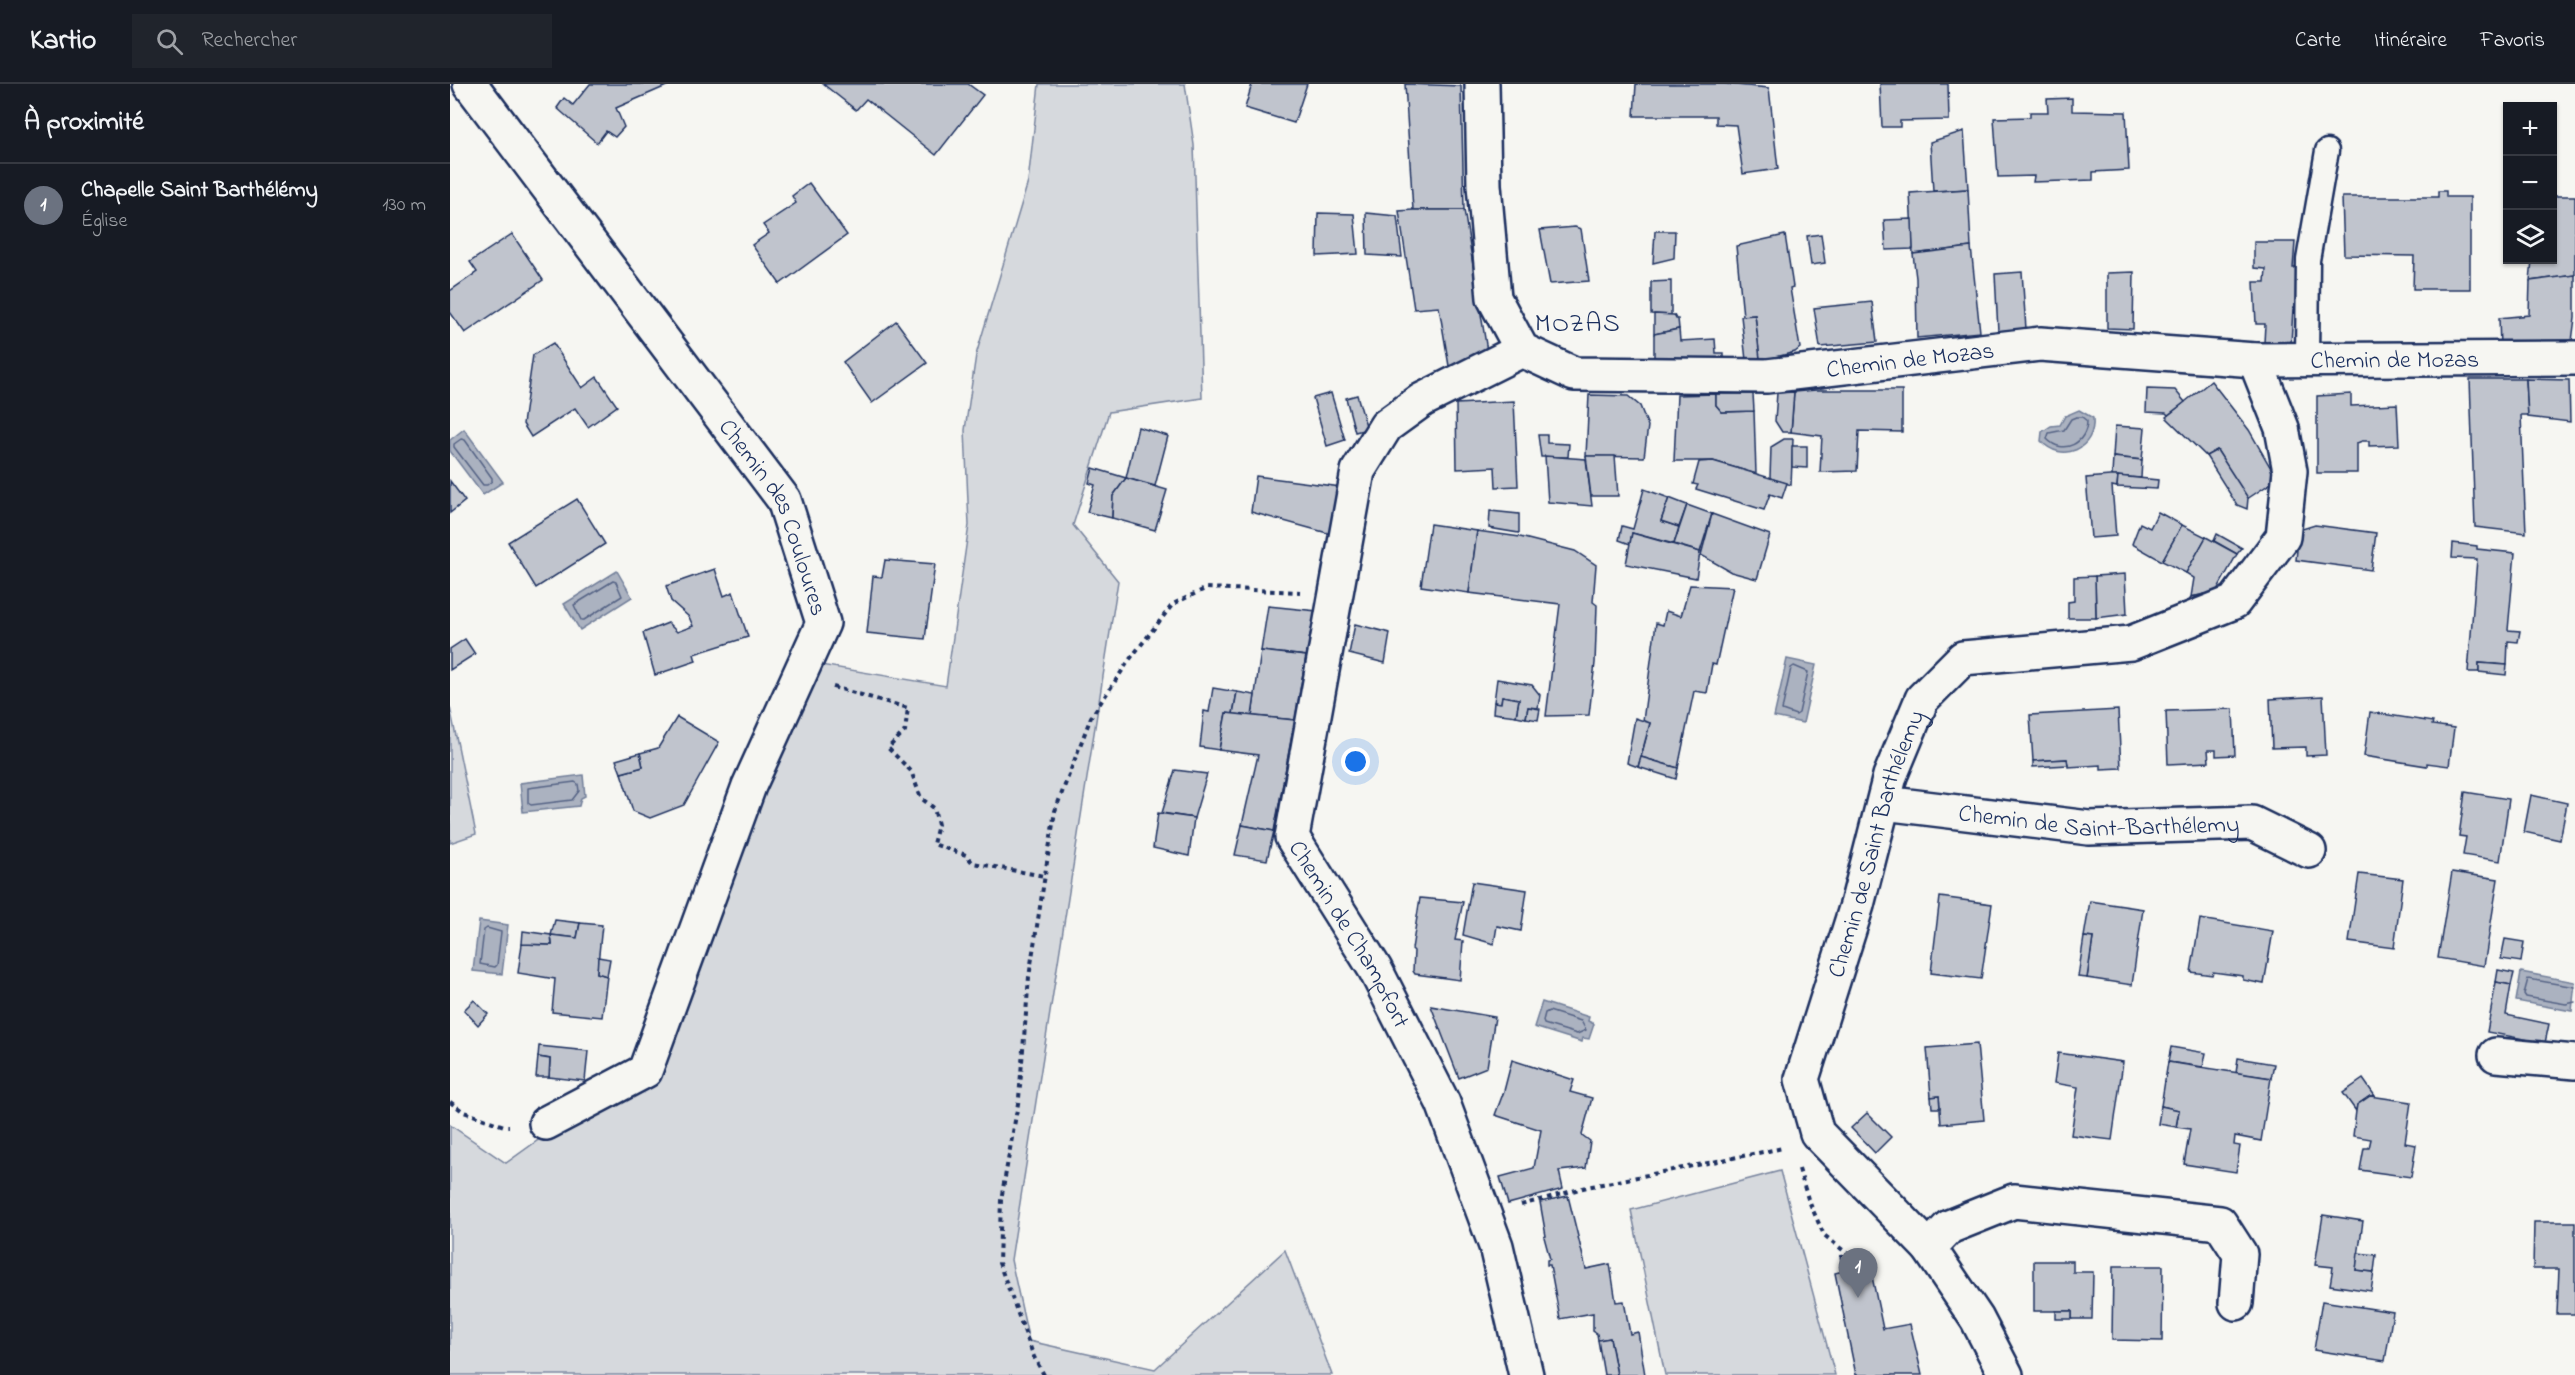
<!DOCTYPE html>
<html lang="fr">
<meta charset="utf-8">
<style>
:root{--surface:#171b24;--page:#20242c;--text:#f1f3f6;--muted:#9ea1a6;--line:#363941;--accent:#d93025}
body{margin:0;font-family:"Indie Flower",sans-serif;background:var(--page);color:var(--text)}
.controls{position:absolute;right:18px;top:18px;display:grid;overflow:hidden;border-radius:0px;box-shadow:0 2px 4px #0004}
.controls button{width:54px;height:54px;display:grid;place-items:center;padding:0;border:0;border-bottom:2px solid var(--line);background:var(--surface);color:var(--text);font:30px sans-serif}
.you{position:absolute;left:906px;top:678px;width:21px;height:21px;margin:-15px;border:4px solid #fff;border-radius:50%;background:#1a73e8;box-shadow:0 0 0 9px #1a73e833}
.badge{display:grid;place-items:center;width:39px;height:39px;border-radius:50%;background:var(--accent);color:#fff;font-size:20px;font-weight:700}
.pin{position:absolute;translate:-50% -50px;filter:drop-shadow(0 2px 3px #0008)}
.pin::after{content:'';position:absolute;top:32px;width:21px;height:18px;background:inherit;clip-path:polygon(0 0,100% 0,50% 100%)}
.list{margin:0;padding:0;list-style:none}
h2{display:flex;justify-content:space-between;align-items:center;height:78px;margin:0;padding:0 24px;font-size:26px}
h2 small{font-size:20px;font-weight:400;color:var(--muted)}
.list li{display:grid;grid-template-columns:39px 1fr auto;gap:18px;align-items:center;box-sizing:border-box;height:84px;padding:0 24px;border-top:2px solid var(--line)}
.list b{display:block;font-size:22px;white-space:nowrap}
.list p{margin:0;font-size:20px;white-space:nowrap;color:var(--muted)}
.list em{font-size:20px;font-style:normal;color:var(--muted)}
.icon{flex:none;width:33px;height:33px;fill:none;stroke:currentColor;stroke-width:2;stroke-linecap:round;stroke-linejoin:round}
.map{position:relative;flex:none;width:2125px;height:1291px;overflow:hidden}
header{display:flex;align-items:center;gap:36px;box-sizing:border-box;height:84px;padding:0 30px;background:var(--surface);border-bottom:2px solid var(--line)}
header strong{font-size:28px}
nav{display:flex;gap:33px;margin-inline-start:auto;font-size:21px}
.search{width:420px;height:54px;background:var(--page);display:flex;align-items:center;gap:15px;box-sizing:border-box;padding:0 21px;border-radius:0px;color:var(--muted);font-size:22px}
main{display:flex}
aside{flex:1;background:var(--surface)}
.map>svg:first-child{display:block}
.green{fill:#d6d9dd;stroke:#78849e;stroke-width:1.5}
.water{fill:#abb2c0;stroke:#717e99;stroke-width:1.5}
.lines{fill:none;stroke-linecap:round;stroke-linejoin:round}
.shore{stroke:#556385;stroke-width:1.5}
.building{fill:#c0c4cd;stroke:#1b2f5e;stroke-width:1.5}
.lane-casing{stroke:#1b2f5e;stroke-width:27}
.street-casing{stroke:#1b2f5e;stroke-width:38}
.path{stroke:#1b2f5e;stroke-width:4;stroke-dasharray:4.5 4.5;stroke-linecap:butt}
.lane{stroke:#f6f6f2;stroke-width:22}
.street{stroke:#f6f6f2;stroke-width:33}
.labels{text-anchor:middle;stroke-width:5;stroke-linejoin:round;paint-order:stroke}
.street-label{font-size:24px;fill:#1b2f5e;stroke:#f6f6f2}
.neighbourhood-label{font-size:26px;letter-spacing:1.5px;fill:#1b2f5e;stroke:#f6f6f2}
</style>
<header>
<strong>Kartio</strong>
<div class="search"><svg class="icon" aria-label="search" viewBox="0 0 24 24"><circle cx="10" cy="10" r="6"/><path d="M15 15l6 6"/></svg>Rechercher</div>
<nav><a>Carte</a><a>Itinéraire</a><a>Favoris</a></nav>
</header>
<main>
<aside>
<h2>À proximité<small></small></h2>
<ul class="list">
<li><span class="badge" style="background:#6b7280">1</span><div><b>Chapelle Saint Barthélémy</b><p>Église</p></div><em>130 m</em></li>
</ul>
</aside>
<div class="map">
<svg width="2125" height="1291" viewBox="0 0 2125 1291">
<rect width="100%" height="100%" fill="#f6f6f2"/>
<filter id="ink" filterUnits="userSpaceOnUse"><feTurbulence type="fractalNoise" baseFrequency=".0167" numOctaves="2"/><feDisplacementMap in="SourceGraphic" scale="12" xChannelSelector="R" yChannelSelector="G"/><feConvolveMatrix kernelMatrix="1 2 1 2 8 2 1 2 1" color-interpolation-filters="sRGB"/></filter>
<g filter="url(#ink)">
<g class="green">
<path d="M589,0H735L744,61L752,314L659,328L623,441L668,497L561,1176L579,1257L705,1285L835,1166L882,1291H0V1041L56,1079L190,983L347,577L496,602L519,441L515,346L526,271L578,98Z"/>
<path d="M0,623L26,750L0,759Z"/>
<path d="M1330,1087L1385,1291H1215L1181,1126Z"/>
</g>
<g class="water">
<path d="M1629,326L1643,334C1646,365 1612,380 1591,357L1592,348L1601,342L1610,341L1615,332Z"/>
<path d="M14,345L53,398L33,411L0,367V356Z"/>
<path d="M167,487L182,513L130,546L114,520Z"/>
<path d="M1337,575L1366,581L1353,639L1324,633Z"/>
<path d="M133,691L135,712L131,714L129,722L73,728L70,699Z"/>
<path d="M29,837L58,841L52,890L23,887Z"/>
<path d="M2071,888L2125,898L2122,927L2066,917Z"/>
<path d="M1092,918L1139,933L1138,937L1144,940L1139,955L1133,954L1132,958L1084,943Z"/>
</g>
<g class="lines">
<g class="shore">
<path d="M1626,333H1632L1637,337C1637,359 1613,372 1597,355L1599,349L1614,346L1621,335Z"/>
<path d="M11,355L15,356L42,394V397L37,401H33L4,363V360Z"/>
<path d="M163,497L166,498L172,512L134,536H131L124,521Z"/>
<path d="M1344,582L1358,588L1349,629L1346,631L1332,626L1341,584Z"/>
<path d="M125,698L128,700L129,707L122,716L81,721L78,719V704Z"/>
<path d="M37,844L51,848L47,881L45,883L30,880L34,846Z"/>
<path d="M2125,903L2078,895L2074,910L2076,913L2116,920L2125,918"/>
<path d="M1099,927L1131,937L1136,946L1127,950L1094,940L1093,937L1095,929Z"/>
</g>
</g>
<g class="building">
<path d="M140,0H221L166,24L174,43L165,53L156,47L147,59L107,24L114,14L123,21Z"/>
<path d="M373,0H518L533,11L486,71L416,15L406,26Z"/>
<path d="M802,0H857L844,39L795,24Z"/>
<path d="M955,0L1011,2L1014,126H963Z"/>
<path d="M1186,0H1274L1319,4L1328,85L1293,90L1286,41L1266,40V32H1184Z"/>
<path d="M1430,0H1498L1499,36L1450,37V43H1432Z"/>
<path d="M1622,14V27L1676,28L1679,86L1643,88V96L1583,98L1584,92L1548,93L1544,34L1580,33V28H1598L1597,15Z"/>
<path d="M1514,47L1518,105L1483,107L1480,58Z"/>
<path d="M359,99L397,151L330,200L302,161L319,149L313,141L346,119L342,112Z"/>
<path d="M1518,105L1521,163L1463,170L1460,109Z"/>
<path d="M1988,107H1996V113H2020V205H1963L1964,172L1894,171L1892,113H1988Z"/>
<path d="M2102,112H2125V191L2080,197L2082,176H2102Z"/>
<path d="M963,126H1014L1038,273L999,282L989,223L964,225L949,127Z"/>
<path d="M868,129L904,130L908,170L867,172Z"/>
<path d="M916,129L947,132L952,173L917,171Z"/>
<path d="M1462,135L1463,165L1436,166L1434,136Z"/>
<path d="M1125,143L1131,145L1139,197L1100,200L1090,146Z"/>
<path d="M1205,147H1225L1224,174L1203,179Z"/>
<path d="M62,150L93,196L15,249L0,228V207L27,188L20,178Z"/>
<path d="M1371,150L1375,179L1361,181L1357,152Z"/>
<path d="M1335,151L1343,203L1340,204L1350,264L1345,268L1310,277L1305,231L1293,232L1286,162Z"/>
<path d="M1804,158H1845L1843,184H1848L1847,225L1843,224L1841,260L1814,259L1815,240H1806L1804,198H1815L1816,185L1804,184Z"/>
<path d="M1521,163L1530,248L1467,254L1466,194L1463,170Z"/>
<path d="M1572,188L1576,245L1548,247L1545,190Z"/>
<path d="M1684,188L1683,245L1657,244V189Z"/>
<path d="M2125,191V234L2122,257L2082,263L2050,262L2049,234L2079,231L2080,197Z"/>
<path d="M1221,197V231L1201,230V198Z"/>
<path d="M1422,218L1427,258L1370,263L1364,224Z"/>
<path d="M1204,230L1224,231L1226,235H1228L1229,245L1204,250Z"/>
<path d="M1305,231L1310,275L1296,276L1291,232Z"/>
<path d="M446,237L477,279L422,319L393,278Z"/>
<path d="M1229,245L1230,257L1265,255L1266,269H1273V278L1204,283V250Z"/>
<path d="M103,259L132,304L147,293L167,322L138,343L125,324L81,353L73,340L83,271Z"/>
<path d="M2020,295H2076L2078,331H2071L2076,449L2025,443Z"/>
<path d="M2076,295L2119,296L2120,338L2078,333Z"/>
<path d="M1761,297L1799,346L1827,395L1797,415L1767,366L1756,372L1716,333Z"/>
<path d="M1697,305L1725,306L1735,318L1718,331L1716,329L1696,328Z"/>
<path d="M1366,306H1452V348L1409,347L1407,387L1370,388L1372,352L1341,348L1344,308Z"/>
<path d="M1344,308L1341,348H1332L1325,337L1327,309Z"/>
<path d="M881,309L895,356L877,362L863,314Z"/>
<path d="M1266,310V321L1272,328L1304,327L1306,390L1263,377H1224L1227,311Z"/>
<path d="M1266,310H1303L1304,327L1272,328L1266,321Z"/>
<path d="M1901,310V322L1947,320L1949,361L1919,362V357H1912L1907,359V389H1867V312Z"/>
<path d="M907,311L917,345L905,348L896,314Z"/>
<path d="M1139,311L1178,312L1190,322L1198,342L1194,373L1136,372Z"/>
<path d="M1064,317L1068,402L1046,403L1045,383L1007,385L1006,320Z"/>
<path d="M1665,342L1695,344L1692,376L1663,373Z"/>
<path d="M688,343L718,352L705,402L676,394Z"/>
<path d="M1088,351H1097V359L1119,360L1118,373H1091Z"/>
<path d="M1334,355H1343L1341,401L1320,394L1321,363Z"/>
<path d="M1342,362H1357V384L1342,383Z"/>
<path d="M1767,366L1798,414L1797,425L1787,421L1756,372Z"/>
<path d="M1095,372L1136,375L1142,422L1098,418Z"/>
<path d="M1136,372H1165L1168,412H1141Z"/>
<path d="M1663,373L1692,376L1691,394L1662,392Z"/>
<path d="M1263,377L1337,399L1332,414L1320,410L1314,426L1246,405L1248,401L1243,400L1249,378Z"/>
<path d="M643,384L676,394L663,412L662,434L637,428L645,401L639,399Z"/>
<path d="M806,392L891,403L881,450L801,428Z"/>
<path d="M1660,392H1668L1667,403L1662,402L1666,452L1641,454L1636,394Z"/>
<path d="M1668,392L1708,396L1707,405L1667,403Z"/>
<path d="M676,394L717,406L705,446L662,434L663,412Z"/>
<path d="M0,397L15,417L0,429Z"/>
<path d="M1194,405L1219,414L1211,437L1229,443L1224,460L1182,449L1180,460L1169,456L1172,442L1183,445Z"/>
<path d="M1219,414L1237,421L1229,443L1211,437Z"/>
<path d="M127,415L155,460L86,504L58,458Z"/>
<path d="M1237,421L1262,430L1250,468L1224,460Z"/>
<path d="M1040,427L1069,430V449L1039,444Z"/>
<path d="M1708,428L1732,441L1712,477L1682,460L1690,439L1700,444Z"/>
<path d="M1262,430L1320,451L1307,495L1281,488L1251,471Z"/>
<path d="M980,440L1027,447L1019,509L971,502Z"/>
<path d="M1732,441L1756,453L1736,489L1712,477Z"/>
<path d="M1865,441L1926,449L1921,486L1846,476L1849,446Z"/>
<path d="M1027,447L1070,453L1125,467L1146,481L1143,518L1147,521L1145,579L1139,631L1096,632L1110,520L1019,509Z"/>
<path d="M1182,449L1250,468L1246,494L1176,480Z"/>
<path d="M1767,450L1792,464L1787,470L1764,457Z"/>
<path d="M1756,453L1787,470L1766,508L1741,513L1744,494L1736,489Z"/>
<path d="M2003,459L2027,462V465L2065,469L2058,546L2070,547L2068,558L2058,557L2057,581L2029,579V588H2018L2027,475L2002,474Z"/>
<path d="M435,476L485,480L475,555L417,549L423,492L432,493Z"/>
<path d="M265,485L274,512L283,508L298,553L244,570L246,577L205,591L193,549L218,539L227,548L243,542L239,533L221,517L216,502Z"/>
<path d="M1675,490L1677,530L1646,534L1645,492Z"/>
<path d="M1645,492L1646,534H1618V518L1624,517V493Z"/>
<path d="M1240,501L1283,503L1266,581L1262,580L1257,609L1244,607L1228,684L1191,673L1200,639L1193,637L1206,539L1213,541L1216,527L1231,532Z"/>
<path d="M1766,508L1739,518L1741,513Z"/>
<path d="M818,522L867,527L866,532H864L863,549L860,550L858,572L811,567Z"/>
<path d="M905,540L940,549L935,579L899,570Z"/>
<path d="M15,555L25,570L0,586V565Z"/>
<path d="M811,567L856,572L845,636L802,632Z"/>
<path d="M2029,579L2057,581L2056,591L2029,588Z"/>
<path d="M1047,595L1082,601L1090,611L1088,624L1078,623L1076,634L1066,632L1069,615L1052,612L1051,619L1044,618Z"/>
<path d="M763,604L787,608L783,630L776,629L769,666L750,663L754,627L759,628Z"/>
<path d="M787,608L805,611L802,632L783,630Z"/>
<path d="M1052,612L1069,615L1066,632L1043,629L1044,618L1051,619Z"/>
<path d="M1873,612L1876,671L1856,672V663L1822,664L1820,615Z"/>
<path d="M1078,623L1090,625L1088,636L1076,634Z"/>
<path d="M1783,625L1785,671L1766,672V666H1758L1759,678L1718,680L1716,627Z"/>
<path d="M1668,626L1671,684L1651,685V681L1618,683L1617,675L1583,677L1580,631Z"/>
<path d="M1920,628L1983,638L1982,641L2004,644L1999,682L1977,679V682L1914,672Z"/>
<path d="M776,629L845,636L824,747L792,741L808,671L769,666Z"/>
<path d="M227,633L269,658L234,721L200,734L183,727L171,689L193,683L190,669L208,664Z"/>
<path d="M1185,634L1200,639L1188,683L1177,679Z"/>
<path d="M190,669L193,683L171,689L166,676Z"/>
<path d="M1191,673L1228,684L1226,695L1188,683Z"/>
<path d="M1617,675L1618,681L1583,683V677Z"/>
<path d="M725,686L757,690L744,734L712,729Z"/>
<path d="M2015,708L2059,715L2050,777L2013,771L2016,753L2009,752Z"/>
<path d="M2081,711L2117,719L2110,756L2074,748Z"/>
<path d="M708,729L744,734L739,772L703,764Z"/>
<path d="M792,741L824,747L817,776L785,771Z"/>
<path d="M2002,788L2048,795L2034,882L1988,874Z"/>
<path d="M1909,790L1953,795L1944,864L1899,858Z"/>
<path d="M1022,798L1077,806L1071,847L1047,842L1044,860L1013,851Z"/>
<path d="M1490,813L1542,820L1531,895L1481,889Z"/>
<path d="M970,814L1013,818L1005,856L1013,857L1010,896L965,890L963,887L964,867L962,865Z"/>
<path d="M1640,817L1693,825L1682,901L1637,894L1643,854L1634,853Z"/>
<path d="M1750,835L1823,847L1814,900L1793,896V892L1763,888L1762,891L1741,888Z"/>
<path d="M105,836L130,839L127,854L101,851Z"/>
<path d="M130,839L152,841L147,889L157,892L152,933L102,928L105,895L68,889L72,860L102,861L101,851L127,854Z"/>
<path d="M73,847L101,851L102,861L72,860Z"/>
<path d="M1634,853L1643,854L1637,894L1628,893Z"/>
<path d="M2055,855L2074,858L2071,878L2051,875Z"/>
<path d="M148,873L160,875L157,892L147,889Z"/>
<path d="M2048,886L2064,889L2061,901L2046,898Z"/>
<path d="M2046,898L2061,901L2056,931L2099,940L2095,959L2037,948Z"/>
<path d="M24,916L38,930L28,941L14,926Z"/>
<path d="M981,922L1045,933L1037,983L1009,994Z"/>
<path d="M1527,960L1534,1036L1491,1040L1489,1012L1481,1013L1477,964Z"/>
<path d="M89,962L138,967L135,997L99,993L100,975L88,973Z"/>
<path d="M1721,963L1756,969L1753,983L1718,978Z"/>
<path d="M1608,969L1673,978L1662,1056L1621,1051L1628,1003L1604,999Z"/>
<path d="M88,973L100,975L99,993H86Z"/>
<path d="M1788,974L1824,980L1821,994L1786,989Z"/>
<path d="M1062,976L1124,996L1120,1008L1142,1014L1132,1051L1140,1057L1136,1084L1109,1087L1113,1105L1058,1120L1050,1093L1084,1084L1091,1046L1045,1031L1054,1007Z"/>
<path d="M1718,978L1821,994L1811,1057L1785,1052L1784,1061L1790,1062L1786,1088L1734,1080L1740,1045L1726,1043L1729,1026L1711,1022Z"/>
<path d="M1913,995L1925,1012H1920L1907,1021L1906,1027L1893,1009Z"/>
<path d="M1489,1012L1490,1024H1482L1481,1013Z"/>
<path d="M1920,1012L1961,1018L1955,1059L1966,1061L1961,1093L1910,1086L1914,1064H1919L1921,1055L1903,1052L1906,1027L1907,1021Z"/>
<path d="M1711,1022L1729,1026L1726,1043L1708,1040Z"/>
<path d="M1417,1029L1441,1053L1425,1069L1401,1044Z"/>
<path d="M1118,1112L1136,1185L1160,1180L1166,1218L1174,1217L1180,1250L1188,1248L1195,1291H1167L1160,1254L1148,1256L1147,1250L1143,1247V1229L1110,1235L1100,1181H1097V1176L1100,1175L1094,1153L1096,1152L1090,1118Z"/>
<path d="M1873,1131L1913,1137L1906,1186L1924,1188L1921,1207L1880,1201L1883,1183L1865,1181Z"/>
<path d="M2084,1138H2125V1230H2107L2109,1185H2083Z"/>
<path d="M1412,1169L1414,1184L1420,1183L1433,1245L1460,1240L1472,1291H1406L1385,1189L1393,1187L1390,1172Z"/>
<path d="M1908,1169L1926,1171L1924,1188L1906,1186Z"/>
<path d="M1584,1177H1623V1188H1643L1642,1235H1622V1227H1584Z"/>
<path d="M1663,1182H1713L1712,1257L1662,1256Z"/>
<path d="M1872,1217L1943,1228L1935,1277L1864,1266Z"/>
<rect x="1606" y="1227" width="16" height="8"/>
<path d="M1160,1254L1167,1291H1154L1148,1256Z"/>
</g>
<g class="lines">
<g class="lane-casing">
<path id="lane" d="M1857,275L1858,176L1877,67"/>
</g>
<g class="street-casing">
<g id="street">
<path id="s1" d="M20,0L334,416L373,539L299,702L195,987L96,1039"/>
<path id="s2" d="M1032,0L1034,101L1044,214L1072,266L1124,290L1317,292L1590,260L1805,276L2125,274"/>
<path id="s3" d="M1072,266L972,316L936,342L908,387L842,753L925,885L993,1019L1046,1162L1076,1291"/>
<path id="s4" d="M1434,719L1639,744L1802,739L1859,767"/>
<path d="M2046,971L2125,978"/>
<path d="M1479,1164L1499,1143L1564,1117L1770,1139L1790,1170L1786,1219"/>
<path id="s5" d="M1556,1291L1527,1235L1479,1164L1367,1049L1352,995L1407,821L1440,692L1472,615L1513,574L1681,559L1784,518L1833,453L1840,387L1832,344L1805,276"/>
</g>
</g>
<g class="path">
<path d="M383,603L458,624L455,647L438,664L461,687L471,714L484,724L488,741L483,760L516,771L523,779L594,792"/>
<path d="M0,1018L14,1028L54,1042H59"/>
<path d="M1349,1085L1358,1115L1374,1151L1399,1171"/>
<path d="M1071,1121L1137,1103L1333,1064"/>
<path d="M594,1291L584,1273L549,1179L551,1116L569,1014L579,893L605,727L641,633L680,575L723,520L757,504L850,508"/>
</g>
<use href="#lane" class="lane"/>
<use href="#street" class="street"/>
</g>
</g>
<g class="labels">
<g class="street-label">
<text dy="8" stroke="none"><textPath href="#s2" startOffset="668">Chemin de Mozas</textPath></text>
<text dy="8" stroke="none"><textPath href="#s2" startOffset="1154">Chemin de Mozas</textPath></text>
<text dy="8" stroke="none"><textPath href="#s1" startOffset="532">Chemin des Couloures</textPath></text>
<text dy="8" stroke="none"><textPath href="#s4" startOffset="216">Chemin de Saint-Barthélemy</textPath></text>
<text dy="8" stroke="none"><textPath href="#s5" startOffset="612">Chemin de Saint Barthélemy</textPath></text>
<text dy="8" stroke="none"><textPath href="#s3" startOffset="694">Chemin de Champfort</textPath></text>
</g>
<g class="neighbourhood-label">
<text x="1128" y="247">MOZAS</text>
</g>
</g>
</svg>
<div class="controls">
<button>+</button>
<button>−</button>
<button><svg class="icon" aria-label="layers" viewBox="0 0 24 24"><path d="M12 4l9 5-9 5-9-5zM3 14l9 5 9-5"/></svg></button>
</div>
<div class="you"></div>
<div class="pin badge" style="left:1408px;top:1214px;background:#6b7280">1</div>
</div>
</main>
